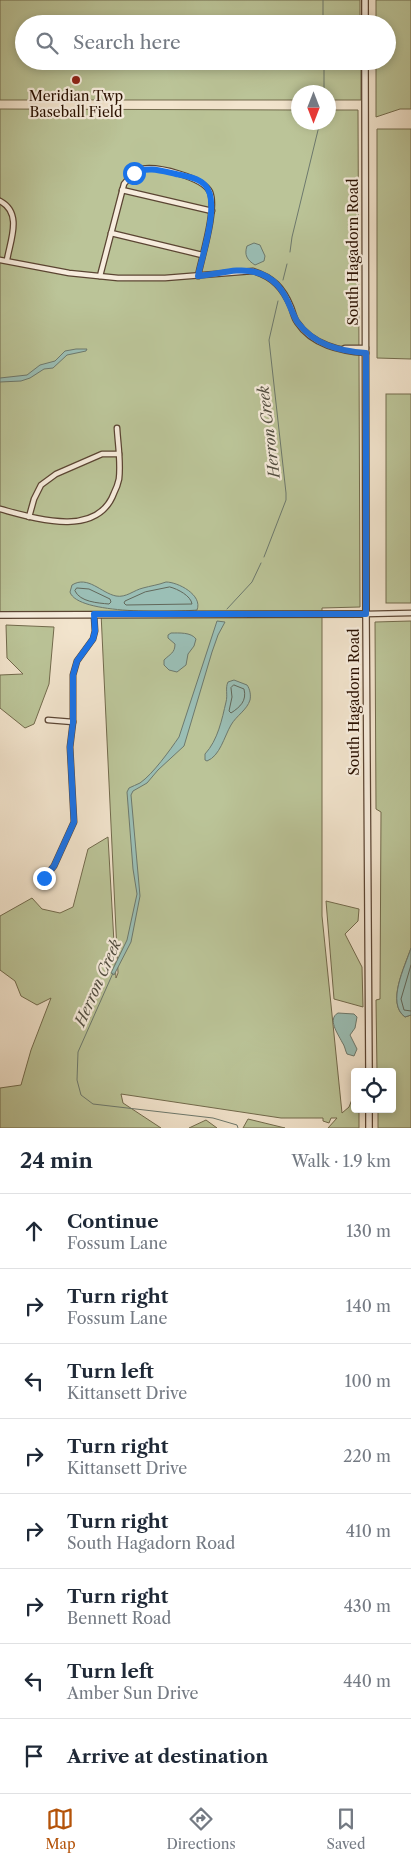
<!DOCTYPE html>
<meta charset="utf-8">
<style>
:root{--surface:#fff;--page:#f6f6f7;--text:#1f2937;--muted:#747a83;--line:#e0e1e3;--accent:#b45309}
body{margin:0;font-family:"Libre Caslon Text",serif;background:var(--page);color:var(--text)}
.controls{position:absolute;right:15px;bottom:15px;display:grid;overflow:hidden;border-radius:5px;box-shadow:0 2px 8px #0003}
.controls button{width:45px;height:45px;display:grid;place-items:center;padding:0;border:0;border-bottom:1px solid var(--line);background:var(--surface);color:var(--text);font:25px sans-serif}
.compass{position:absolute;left:291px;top:85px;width:45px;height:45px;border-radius:50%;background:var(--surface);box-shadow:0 2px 8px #0003;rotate:180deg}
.stop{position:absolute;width:15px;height:15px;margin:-11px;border:4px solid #1a73e8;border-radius:50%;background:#fff}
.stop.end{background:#1a73e8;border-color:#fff;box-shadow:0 1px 5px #0008}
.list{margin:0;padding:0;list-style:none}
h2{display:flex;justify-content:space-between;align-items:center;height:65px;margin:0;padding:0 20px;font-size:21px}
h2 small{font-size:16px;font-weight:400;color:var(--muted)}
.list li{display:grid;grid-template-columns:32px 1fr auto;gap:15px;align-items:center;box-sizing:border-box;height:75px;padding:0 20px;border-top:1px solid var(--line)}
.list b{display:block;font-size:19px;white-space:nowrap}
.list p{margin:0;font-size:16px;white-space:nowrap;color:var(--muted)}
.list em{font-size:16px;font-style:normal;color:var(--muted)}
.icon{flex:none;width:28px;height:28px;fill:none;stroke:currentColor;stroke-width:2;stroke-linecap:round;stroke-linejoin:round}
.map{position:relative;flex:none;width:411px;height:1128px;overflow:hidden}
.search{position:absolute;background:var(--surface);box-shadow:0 2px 8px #0003;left:15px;right:15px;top:15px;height:55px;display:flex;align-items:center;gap:12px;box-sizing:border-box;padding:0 18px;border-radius:28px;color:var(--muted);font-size:19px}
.sheet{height:665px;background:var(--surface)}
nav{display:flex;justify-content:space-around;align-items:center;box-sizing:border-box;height:70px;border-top:1px solid var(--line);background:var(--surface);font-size:14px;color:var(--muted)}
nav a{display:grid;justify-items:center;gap:2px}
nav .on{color:var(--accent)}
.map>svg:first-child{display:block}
.green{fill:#bbc498;stroke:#726a4c}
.water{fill:#9bbfb6;stroke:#6d796d}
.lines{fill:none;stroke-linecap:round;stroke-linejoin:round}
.shore{stroke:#62685b;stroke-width:1}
.stream{stroke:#6d796d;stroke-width:1}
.minor-casing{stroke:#5b4533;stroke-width:7}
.tertiary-casing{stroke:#5b4533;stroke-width:8}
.minor{stroke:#f7edde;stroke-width:4.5}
.tertiary{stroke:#f7edde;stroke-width:5.5}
.route{stroke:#1a73e8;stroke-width:6}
.poi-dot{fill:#8f2418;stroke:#f7edde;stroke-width:2}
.labels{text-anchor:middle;stroke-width:4.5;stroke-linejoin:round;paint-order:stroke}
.poi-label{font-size:14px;fill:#291000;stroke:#f7edde}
.street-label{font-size:14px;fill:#291000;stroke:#f7edde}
.water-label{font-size:15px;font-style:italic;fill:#514d40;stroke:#f7edde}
</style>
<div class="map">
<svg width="411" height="1128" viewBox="0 0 411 1128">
<rect width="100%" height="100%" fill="#f2e4cd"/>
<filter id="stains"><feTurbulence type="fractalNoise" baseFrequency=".004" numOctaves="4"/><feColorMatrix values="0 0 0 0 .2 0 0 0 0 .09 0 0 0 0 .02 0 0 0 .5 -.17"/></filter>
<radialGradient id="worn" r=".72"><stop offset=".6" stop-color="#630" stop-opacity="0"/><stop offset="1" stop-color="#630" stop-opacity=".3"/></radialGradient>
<g class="green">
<path d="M0,0H360V24H24V61H361V100H329L328,92H298V100H0Z"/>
<path d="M376,0H411V109H400L376,117V61H387V24H376Z"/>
<path d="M0,109L298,110V122H328L329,110H358L360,607L322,608V916L342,1113L349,1107L355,1092V1109H359V1128H328L337,1118H331L329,1123L323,1121V1118H281L121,1094L123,1103L161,1128H0V1088L21,1085L31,1050L51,998L37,1005L21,996L15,981L0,970V916L32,898L42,909L60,913L73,907L88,849L108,837L116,978L118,973L101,613L0,612Z"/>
<path d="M377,129H411V359L377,358Z"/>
<rect x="386" y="394" width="25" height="209"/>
<path d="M411,621V948C405,966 386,1003 405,1017L411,1015V1128H378V1109H392V1072H377L376,1000L380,999L381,812L376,809L375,622Z"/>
<path d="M6,625L54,627L49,684L34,724L25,728L0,708V675L23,674L7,658Z"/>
<path d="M326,901L359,909L358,921L345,934L362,967L363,1007L334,999Z"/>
<path d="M248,1119L285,1128H243Z"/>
<path d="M206,1120L217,1128H189Z"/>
</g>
<g class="water">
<path d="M254,243L260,245L265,256L264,261L255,265C247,260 244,255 247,246Z"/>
<path d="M76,349H87L86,351L67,355L53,368L44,369L30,378L21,381L0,382V378L27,375L40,365L55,361L65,351Z"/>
<path d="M166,582C178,582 203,595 197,610C175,612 77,615 70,592L72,585C88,575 101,593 116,596C126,598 134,590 143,588C150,586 158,585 166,582Z"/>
<path d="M217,621L225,622L218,635L212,652L184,746L158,770L147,783L133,791L131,795L140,896L131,942L114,975L111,973L127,940L137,894L133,869L127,792L129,788C133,786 136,785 140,783C153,774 170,750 179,737Z"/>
<path d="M171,633C179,633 191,632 196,639L194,646L188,654L186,665L177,672L169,670L164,665V660C170,654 175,653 175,644L168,638V635Z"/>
<path d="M234,680L247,685C250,689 251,695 250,700C247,710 236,716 231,725C224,737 220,756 207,761L205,760V754C218,740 222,719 226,702C228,695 225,688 228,682Z"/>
<path d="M411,948V1015L405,1017C386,1003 405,967 411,948Z"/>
<path d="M338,1013L354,1014L357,1017L355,1028L350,1035L357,1049L354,1056L347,1054C345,1050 345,1046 342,1042C338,1034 327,1019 338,1013Z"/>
</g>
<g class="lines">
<g class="shore">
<path d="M170,587C178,589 191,596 192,604L126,605L124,603L125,601L145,592Z"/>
<path d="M77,588L89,589L110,599L111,602L109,604C98,603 80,602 75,591Z"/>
<path d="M234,685L244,689C247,701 240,707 231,713L229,711L232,697L231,688Z"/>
<path d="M411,965L401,999L404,1010L411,1011"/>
</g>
<g class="stream">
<path d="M323,0V24"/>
<path d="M324,61V92"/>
<path d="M290,252L292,237L320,122"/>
<path d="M283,280L287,264"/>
<path d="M264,557L286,500V493L269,340L278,301"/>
<path d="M227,609L252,582L261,563"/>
<path d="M113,973L78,1052L77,1080L81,1095L93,1104L213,1118L237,1125L238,1128"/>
</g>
<g class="minor-casing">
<g id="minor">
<path d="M122,190L212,211"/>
<path d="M0,201C23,213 10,241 7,260"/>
<path d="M111,233L202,255"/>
<path d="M0,260L69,273L118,278H165L253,271C273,277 283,288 291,307C293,312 294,318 297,322C312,345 340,351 366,353"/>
<path d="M100,276L124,184C129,178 134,171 142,169C157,166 203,177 210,192C217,209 202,256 198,276"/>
<path d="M343,349L345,348H366"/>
<path d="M0,509C34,518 97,539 114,493C116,489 118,484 119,479C121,462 118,445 117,428"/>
<path d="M29,517L34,499L41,485L56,474L102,454H119"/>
<path d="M366,614L411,613"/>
<path d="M48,720L73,722"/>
<path d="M44,878L54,866L74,822L70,747L73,722V675L77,661L93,639L95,631L94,615"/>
</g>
</g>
<g class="tertiary-casing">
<g id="tertiary">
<path d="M365,0V24"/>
<path d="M365,61L366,614L369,1072"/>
<path d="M0,615L366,614"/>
<path d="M369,1109V1128"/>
</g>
</g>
<use href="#minor" class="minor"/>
<use href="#tertiary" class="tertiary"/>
</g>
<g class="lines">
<path class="route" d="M44,878L54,866L74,822L70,747L73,722V675L77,661L93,639L95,631L94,614H366V353C339,351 315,345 298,323C295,319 293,313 291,309C284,291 275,277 255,272C237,267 216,275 198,276C202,256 221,201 205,185C198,178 186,176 176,174C162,171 148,166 134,173"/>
</g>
<circle class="poi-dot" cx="76" cy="80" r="5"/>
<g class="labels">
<g class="poi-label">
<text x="76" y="101">Meridian Twp<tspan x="76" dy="16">Baseball Field</tspan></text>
</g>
<g class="street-label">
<text transform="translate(353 252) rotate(-90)" y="5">South Hagadorn Road</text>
<text transform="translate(354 702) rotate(-90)" y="5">South Hagadorn Road</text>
</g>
<g class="water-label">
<text transform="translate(269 432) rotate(-97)" y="5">Herron Creek</text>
<text transform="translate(98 983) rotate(-66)" y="5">Herron Creek</text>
</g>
</g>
<rect width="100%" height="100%" filter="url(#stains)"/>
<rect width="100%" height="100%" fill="url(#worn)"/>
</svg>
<div class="controls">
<button><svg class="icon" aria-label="locate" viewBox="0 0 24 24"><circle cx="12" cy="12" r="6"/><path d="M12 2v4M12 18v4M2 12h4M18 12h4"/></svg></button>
</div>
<svg class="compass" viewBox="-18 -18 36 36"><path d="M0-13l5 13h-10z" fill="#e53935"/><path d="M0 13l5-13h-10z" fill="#747a83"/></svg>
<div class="stop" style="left:134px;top:173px"></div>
<div class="stop end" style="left:44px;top:878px"></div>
<div class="search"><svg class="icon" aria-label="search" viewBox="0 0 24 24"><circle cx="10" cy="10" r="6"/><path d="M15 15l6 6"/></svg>Search here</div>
</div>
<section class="sheet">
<h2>24 min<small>Walk · 1.9 km</small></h2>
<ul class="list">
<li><svg class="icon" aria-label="ahead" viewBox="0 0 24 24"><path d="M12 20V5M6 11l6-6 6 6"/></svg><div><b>Continue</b><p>Fossum Lane</p></div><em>130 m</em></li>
<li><svg class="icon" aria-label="right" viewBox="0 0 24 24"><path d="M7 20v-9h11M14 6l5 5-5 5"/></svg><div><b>Turn right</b><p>Fossum Lane</p></div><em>140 m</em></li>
<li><svg class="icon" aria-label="left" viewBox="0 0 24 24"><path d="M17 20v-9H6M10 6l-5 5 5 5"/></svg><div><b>Turn left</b><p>Kittansett Drive</p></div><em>100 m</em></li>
<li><svg class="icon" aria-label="right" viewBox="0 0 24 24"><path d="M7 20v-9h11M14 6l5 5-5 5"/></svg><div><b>Turn right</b><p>Kittansett Drive</p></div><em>220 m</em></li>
<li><svg class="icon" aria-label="right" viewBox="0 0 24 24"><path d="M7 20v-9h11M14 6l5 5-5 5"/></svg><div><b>Turn right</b><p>South Hagadorn Road</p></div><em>410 m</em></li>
<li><svg class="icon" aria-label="right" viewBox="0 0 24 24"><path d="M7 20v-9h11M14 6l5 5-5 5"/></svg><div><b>Turn right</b><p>Bennett Road</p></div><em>430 m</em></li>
<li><svg class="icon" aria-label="left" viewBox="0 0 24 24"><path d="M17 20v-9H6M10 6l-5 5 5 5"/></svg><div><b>Turn left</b><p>Amber Sun Drive</p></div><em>440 m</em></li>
<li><svg class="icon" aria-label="arrive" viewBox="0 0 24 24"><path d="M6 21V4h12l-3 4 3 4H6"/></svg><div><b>Arrive at destination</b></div></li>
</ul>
</section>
<nav>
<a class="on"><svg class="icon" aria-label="map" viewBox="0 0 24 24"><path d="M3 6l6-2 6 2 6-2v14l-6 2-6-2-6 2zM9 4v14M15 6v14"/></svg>Map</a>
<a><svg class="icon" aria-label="directions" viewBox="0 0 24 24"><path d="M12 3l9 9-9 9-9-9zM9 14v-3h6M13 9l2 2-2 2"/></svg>Directions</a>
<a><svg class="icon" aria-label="saved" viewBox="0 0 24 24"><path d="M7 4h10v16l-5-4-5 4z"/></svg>Saved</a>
</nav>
